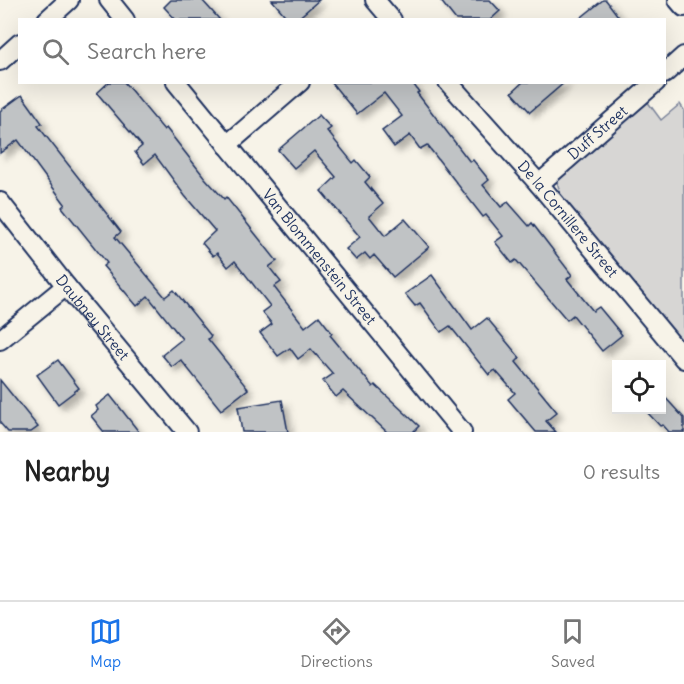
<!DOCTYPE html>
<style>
:root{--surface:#fff;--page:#f2f2f2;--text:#222;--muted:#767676;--line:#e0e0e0;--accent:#1a73e8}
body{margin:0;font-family:Delius,sans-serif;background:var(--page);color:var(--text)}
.controls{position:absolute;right:18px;bottom:18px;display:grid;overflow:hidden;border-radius:0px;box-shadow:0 6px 24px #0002}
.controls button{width:54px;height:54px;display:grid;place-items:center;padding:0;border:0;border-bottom:2px solid var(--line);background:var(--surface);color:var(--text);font:30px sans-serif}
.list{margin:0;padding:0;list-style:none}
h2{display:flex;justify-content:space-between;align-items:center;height:78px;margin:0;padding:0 24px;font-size:26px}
h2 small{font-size:20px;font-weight:400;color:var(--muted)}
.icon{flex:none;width:33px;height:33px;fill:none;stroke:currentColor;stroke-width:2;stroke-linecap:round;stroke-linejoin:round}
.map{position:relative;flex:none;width:684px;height:432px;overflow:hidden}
.search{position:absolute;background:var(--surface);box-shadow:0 6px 24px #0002;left:18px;right:18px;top:18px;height:66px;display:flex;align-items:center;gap:15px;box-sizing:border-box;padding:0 21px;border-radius:0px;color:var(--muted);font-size:22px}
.sheet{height:168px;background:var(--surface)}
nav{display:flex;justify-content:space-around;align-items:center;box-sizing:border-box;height:84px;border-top:2px solid var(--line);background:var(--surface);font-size:16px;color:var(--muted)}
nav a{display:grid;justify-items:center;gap:3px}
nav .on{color:var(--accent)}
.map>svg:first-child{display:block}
.green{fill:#d7d6d4;stroke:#798299;stroke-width:1.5}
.building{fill:#c0c3c5;stroke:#1b2f5e;stroke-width:1.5;filter:url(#shadow)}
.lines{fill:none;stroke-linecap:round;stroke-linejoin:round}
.minor-casing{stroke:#1b2f5e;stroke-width:22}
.minor{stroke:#f7f3e8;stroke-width:18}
.labels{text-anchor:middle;stroke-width:5;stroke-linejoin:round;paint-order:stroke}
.street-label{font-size:15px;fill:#1b2f5e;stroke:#f7f3e8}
</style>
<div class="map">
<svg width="684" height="432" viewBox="0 0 684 432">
<defs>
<filter id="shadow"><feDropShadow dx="5.5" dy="5.5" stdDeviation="3" flood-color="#0004"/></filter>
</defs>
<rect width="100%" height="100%" fill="#f7f3e8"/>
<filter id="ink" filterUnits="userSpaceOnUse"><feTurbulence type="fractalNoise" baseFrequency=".0167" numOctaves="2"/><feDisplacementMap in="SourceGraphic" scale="12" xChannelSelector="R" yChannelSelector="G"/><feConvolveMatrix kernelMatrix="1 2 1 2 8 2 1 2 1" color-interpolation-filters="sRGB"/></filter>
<g filter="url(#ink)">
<path class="green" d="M644,97L661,120L680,104L684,110V348L562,200L556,178Z"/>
<g class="building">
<path d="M171,0H202L220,20H176L164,7Z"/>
<path d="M272,0H319L296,20H289Z"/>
<path d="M440,0H490L500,11L490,20H456Z"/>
<path d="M603,0H606L621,20H578Z"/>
<path d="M109,82H124L164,130L166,128L205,178L224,199L226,197L277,261L269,267L281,282L274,287L305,327L319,316L332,333L330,335L373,387L375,385L419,426L413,432H387L343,391L336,397L323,381L333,374L311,349L298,359L290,348L278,356L260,333L272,324L262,312L270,306L235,261L228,267L217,253L213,256L202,243L215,231L185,196L155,155L144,164L135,152L142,146L97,93Z"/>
<path d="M331,82H412L419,92L417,93L470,162L473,160L489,180L483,185L501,207L508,202L529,226L532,223L572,275L567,279L593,311L599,307L622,335L602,351L573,315L567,320L516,260L512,263L495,242L503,236L486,215L483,217L427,145L420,149L410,135L394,147L382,131L402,116L384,93L357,114Z"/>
<path d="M523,82H565L530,112L512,92Z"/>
<path d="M22,95L42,123L38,126L121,232L115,237L165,297L174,290L211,336L208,339L248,389L221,410L181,360L172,367L162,355L182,339L148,296L137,306L103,266L107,263L62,207L65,204L18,140L0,153V111Z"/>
<path d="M319,115L331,128L327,131L353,163L356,160L370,177L365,182L383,204L369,216L385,236L405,219L429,247L393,277L374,255L370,259L365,253L356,260L346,249L360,237L321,191L336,177L314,151L294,168L278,150Z"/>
<path d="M432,275L472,330L487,318L520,358L516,362L557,412L546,421L556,432H536L508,399L515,393L495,370L489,375L450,326L441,332L420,303L415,306L405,294Z"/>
<path d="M58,360L79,388L58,404L37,375Z"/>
<path d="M0,380L38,427L31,432H8L0,423Z"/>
<path d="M662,394L684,418V432H669L663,425L660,426L645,410H662Z"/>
<path d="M110,395L139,432H104L91,416L98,410L96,406Z"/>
<path d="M282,400L288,432H242L238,407Z"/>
</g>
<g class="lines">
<g class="minor-casing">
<g id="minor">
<path d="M109,0L125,20"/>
<path d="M375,0L392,20"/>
<path d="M678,0L684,7"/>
<path d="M47,20L69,0"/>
<path d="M0,61L20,43"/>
<path d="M664,74L684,56"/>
<path id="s1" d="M176,82L462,432"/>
<path id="s2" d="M448,82L539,184L684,359"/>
<path d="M227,145L300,82"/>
<path id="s3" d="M539,184L656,82"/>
<path id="s4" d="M0,202L66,286L187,432"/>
<path d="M0,340L66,286"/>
</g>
</g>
<use href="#minor" class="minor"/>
</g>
</g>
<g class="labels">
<g class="street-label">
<text dy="5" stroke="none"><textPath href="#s3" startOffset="78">Duff Street</textPath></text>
<text dy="5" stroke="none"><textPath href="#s2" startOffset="182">De la Cornillere Street</textPath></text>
<text dy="5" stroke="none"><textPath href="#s1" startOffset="226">Van Blommenstein Street</textPath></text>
<text dy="5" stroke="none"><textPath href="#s4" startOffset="148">Daubney Street</textPath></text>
</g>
</g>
</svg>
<div class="controls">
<button><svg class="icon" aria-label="locate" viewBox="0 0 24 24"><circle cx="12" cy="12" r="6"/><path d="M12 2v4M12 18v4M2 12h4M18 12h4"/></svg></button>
</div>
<div class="search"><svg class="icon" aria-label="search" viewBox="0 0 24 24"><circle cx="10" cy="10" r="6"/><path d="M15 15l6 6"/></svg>Search here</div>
</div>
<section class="sheet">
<h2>Nearby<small>0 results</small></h2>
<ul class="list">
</ul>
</section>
<nav>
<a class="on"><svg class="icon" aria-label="map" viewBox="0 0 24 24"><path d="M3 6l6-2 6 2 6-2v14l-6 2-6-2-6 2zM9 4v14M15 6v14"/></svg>Map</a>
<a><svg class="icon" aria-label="directions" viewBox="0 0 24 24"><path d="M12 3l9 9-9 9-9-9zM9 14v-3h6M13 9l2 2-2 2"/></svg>Directions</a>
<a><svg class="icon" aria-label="saved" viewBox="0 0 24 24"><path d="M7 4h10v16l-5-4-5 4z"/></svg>Saved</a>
</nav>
